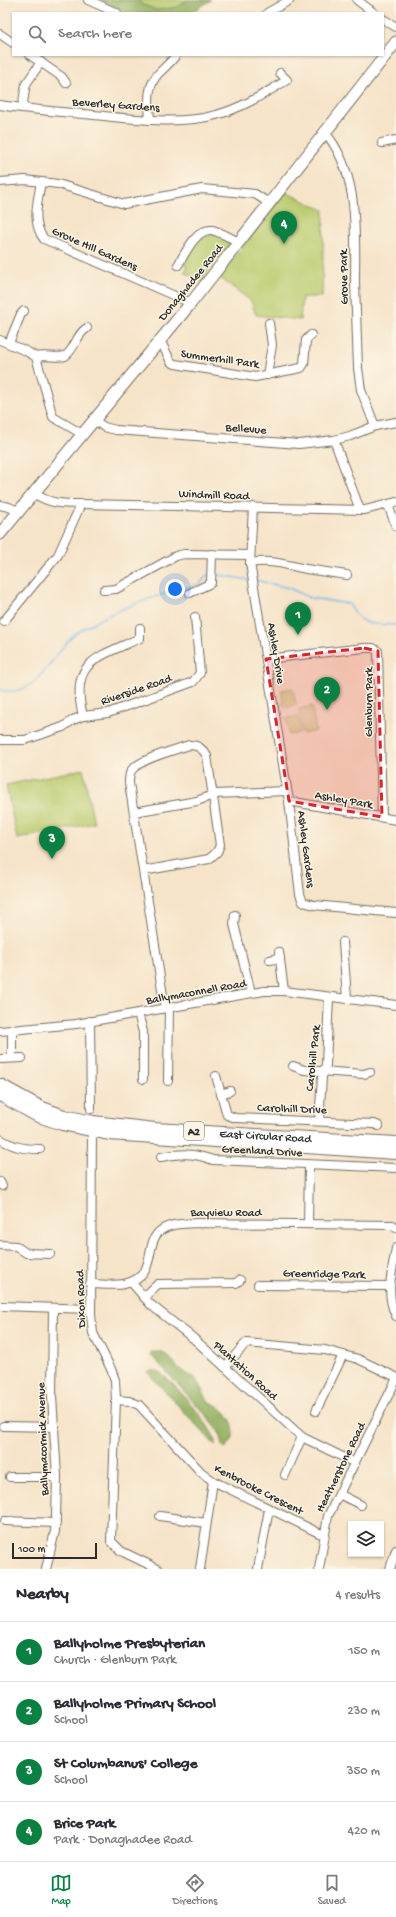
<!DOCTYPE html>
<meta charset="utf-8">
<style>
:root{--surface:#fff;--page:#f2f2f3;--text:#2b2b33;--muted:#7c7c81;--line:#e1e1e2;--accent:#0b8043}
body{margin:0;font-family:"Gochi Hand",sans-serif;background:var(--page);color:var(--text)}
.controls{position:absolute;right:12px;bottom:12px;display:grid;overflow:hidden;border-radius:0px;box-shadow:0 1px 3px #0004}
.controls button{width:36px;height:36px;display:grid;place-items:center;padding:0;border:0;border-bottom:1px solid var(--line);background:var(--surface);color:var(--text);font:20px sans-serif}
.scale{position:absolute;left:12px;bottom:10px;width:85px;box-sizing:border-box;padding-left:4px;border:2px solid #2b2b2b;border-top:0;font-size:11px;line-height:14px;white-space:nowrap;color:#2b2b2b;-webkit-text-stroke:3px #fcf5e5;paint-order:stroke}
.you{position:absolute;left:175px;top:589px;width:14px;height:14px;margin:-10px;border:3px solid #fff;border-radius:50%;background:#1a73e8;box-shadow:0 0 0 6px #1a73e833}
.badge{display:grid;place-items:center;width:26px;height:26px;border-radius:50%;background:var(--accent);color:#fff;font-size:13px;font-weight:700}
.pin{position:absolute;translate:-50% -33px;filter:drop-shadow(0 1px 2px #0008)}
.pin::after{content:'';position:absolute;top:21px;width:14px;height:12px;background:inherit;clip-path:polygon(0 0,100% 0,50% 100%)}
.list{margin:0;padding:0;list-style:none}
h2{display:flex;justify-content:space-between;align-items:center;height:52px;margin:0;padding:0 16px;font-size:17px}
h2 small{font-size:13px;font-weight:400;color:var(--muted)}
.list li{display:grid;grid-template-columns:26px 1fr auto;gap:12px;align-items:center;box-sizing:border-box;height:60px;padding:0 16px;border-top:1px solid var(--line)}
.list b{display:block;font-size:15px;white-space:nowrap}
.list p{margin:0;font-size:13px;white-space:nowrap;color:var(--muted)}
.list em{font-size:13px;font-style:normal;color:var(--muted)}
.icon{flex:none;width:22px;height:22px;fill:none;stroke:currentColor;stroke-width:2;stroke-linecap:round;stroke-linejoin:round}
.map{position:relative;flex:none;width:396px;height:1569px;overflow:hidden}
.search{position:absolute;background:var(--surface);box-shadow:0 1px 3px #0004;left:12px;right:12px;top:12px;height:44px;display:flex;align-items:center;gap:10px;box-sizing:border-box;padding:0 14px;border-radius:0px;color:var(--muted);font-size:15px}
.sheet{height:292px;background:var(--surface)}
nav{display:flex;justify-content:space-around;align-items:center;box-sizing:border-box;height:56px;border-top:1px solid var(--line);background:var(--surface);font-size:11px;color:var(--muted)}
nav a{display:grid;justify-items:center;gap:2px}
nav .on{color:var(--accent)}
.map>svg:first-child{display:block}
.green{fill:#bacc6f;stroke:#727c4d}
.forest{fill:#93b062;stroke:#5f6e46}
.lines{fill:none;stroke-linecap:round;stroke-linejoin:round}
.stream{stroke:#70b9e8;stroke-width:1.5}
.minor-casing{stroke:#726c62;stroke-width:10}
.major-casing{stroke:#726c62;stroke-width:13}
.highway-casing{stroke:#726c62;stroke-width:14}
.minor{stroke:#fff;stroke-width:8}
.major{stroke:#fff;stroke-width:11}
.highway{stroke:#fff;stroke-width:12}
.marked{fill:#d62828;fill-opacity:0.2;stroke:#d62828;stroke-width:3;stroke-dasharray:8 5;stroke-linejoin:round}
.labels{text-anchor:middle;stroke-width:3;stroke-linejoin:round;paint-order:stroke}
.shield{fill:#fcf5e5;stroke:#6a6863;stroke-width:1}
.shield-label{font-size:11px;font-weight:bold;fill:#2b2b2b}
.street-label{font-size:12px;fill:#2b2b2b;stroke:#fcf5e5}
</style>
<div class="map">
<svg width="396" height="1569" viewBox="0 0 396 1569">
<rect width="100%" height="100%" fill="#fcf5e5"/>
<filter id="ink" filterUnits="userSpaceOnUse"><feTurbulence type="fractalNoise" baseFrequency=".025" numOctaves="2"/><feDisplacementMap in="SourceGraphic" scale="8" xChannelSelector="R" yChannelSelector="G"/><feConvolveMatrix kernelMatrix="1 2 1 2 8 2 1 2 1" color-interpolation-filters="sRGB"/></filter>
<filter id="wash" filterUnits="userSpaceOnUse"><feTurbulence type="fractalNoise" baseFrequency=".012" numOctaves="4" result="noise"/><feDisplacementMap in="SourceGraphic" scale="16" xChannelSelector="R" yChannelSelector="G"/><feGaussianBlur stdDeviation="0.9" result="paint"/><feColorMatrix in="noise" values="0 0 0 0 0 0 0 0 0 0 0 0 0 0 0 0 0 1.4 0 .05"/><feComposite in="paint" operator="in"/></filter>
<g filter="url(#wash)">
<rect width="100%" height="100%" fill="#f6e4c9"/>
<g class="green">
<path d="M101,0H211L190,13H127Z"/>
<path d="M285,192L324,210L322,297H302L300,320L256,315L251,301L219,277Z"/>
<path d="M213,233L230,242V244L221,257L214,259L211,264L212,265L202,282L184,272L187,268L184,262L200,239Z"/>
<path d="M293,688L296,705L284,708L281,690Z"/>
<path d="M312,706L316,731L303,734L299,709Z"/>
<path d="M298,716L301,733L289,735L286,718Z"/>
<path d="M83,769L94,823L17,839L6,785Z"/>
</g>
<g class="forest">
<path d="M101,0H139L141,4L157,10L178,7L186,0H211L190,13H127Z"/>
<path d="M151,1352H161L168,1356L178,1368L195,1378L209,1402C227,1407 245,1433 225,1448L223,1446L221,1436L214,1424L151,1355Z"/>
<path d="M153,1370C156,1371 159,1372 161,1374C172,1380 220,1434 215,1445L147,1372Z"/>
</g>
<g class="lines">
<g class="stream">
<path d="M214,574L249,580"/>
<path d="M255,580L289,588L310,598L349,604C363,629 371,623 396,625"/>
<path d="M200,584L208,574"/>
<path d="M0,690C41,700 53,647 81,630C117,608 156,595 197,585"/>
</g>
</g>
</g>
<g filter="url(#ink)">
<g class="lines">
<g class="minor-casing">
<g id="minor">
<path d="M88,0L117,13"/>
<path d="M357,0L374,13"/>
<path d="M267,13L290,0"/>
<path d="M383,19L396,27"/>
<path d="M0,34L13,43"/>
<path d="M30,55L62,77L66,83"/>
<path d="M0,105C31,110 63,112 94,115C131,119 180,125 216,115C242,108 264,94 287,80L280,73"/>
<path d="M22,108L26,84L41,62"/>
<path d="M150,120C149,104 146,86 159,73C165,67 171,62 176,55"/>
<path d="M324,131C360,173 355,231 355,283C356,311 357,340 358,368L361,390L375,426"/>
<path d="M382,143L396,140"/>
<path d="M0,182L25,180L58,184L124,204L202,189L255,194L269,203"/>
<path d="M41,182C38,200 31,223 44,239L191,303"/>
<path d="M178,265C185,254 196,228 212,230C221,232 230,238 239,242"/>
<path d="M0,340L26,351L36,357L53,417L82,434"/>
<path d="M160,340L171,362L175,364L255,377L301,368L304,364L306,340L311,335"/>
<path d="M9,343L21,314L24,311"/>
<path d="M36,357C44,355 59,358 65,356C75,350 76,334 87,328"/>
<path d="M267,375L272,345L269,323"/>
<path d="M94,420L104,427L116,430L299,444L334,440L350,436L375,426L396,422"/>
<path d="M334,440L360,510"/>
<path d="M34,493C49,504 63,504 81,504L365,510L396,502"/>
<path d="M0,505L9,507L18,511"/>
<path d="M388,505L396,526"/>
<path d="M253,507L250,563L289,801L300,894L303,902L314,905L396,913"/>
<path d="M250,563C271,559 286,565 306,569C320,571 334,573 347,575"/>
<path d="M104,590L116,589L176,556L184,554L250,555"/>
<path d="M190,593L211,583L212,554"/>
<path d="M4,621L58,555L81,504"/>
<path d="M266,659L364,648H373L378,651L382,817"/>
<path d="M83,716C69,661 97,658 140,638V628"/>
<path d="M0,740H25L63,727L73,720L83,716L108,713L193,682L200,673L195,617"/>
<path d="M289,801L396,820"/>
<path d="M134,812L197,801L215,794L287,791"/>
<path d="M143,871L209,859L217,852L220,845L207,756C202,748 198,745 189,745C175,750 139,759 131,771C129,775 129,778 129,783L165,1008"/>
<path d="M235,915L234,924L251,993"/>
<path d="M343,942L347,999"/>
<path d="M279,952L284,991"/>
<path d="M270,960L280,958"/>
<path d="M138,1013L143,1032V1079"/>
<path d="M90,1021L91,1109"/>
<path d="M0,1031L76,1024L264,991H284L396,1005"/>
<path d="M12,1058V1030"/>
<path d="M1,1059L22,1058"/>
<path d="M293,1066L304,1070L364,1074L370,1072"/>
<path d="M216,1076L227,1115L236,1118L374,1124L379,1126"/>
<path d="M168,1081L169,1007"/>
<path d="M221,1094L230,1091"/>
<path d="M319,1121L322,1077L326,1065L329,997"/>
<path d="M92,1127L91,1315L93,1333L111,1369L115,1380L116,1400L111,1541L121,1551L158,1569"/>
<path d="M0,1139C14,1147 23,1149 40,1149"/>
<path d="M161,1157C182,1153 193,1153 213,1160L396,1168"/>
<path d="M0,1182L2,1186"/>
<path d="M308,1224L309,1165"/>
<path d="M0,1245L16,1246L26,1253L50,1254"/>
<path d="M396,1248C392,1273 385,1293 396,1316"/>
<path d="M131,1282L151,1305L193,1338L302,1437L355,1463"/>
<path d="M90,1284C101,1284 114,1286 124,1284C163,1276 139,1237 167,1227C176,1223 187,1224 197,1223L393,1225L396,1228"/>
<path d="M258,1285L389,1286"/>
<path d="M144,1297L158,1284L236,1283L240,1280"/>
<path d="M0,1306L91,1309"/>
<path d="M225,1367L246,1343L325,1350L358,1359L396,1377"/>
<path d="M116,1400L129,1401L139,1405L201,1472L213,1481L319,1533L324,1534"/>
<path d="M316,1411L343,1355"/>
<path d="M4,1426L55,1427"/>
<path d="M285,1475L302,1437"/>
<path d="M10,1477H57"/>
<path d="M339,1494L361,1505"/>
<path d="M160,1516L206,1523"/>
<path d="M5,1521L56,1523"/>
<path d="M46,1569L55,1531L56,1517L57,1477L52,1396L53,1308"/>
<path d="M200,1569L213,1481"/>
<path d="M258,1569L269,1509"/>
<path d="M319,1569L328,1516L396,1380"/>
<path d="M390,1569L396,1550"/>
</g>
</g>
<g class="major-casing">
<path id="major" d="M0,534L191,303L396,42"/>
</g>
<g class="highway-casing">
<g id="highway">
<path id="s1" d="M0,1085L40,1107L64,1116L93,1122L155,1129L396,1143"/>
<path d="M0,1095L36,1115L62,1124L109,1134L396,1153"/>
</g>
</g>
<use href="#minor" class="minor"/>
<use href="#major" class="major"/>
<use href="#highway" class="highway"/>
</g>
</g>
<path class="marked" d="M364,648L378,651L382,817L289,801L266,659Z"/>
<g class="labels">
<rect class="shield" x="184" y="1122" width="20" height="18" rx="3"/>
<g class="shield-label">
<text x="194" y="1135">A2</text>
</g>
<g class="street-label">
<text transform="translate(116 104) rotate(4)" y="4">Beverley Gardens</text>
<text transform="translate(95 248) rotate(24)" y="4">Grove HIll Gardens</text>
<text transform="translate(343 277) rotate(-91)" y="4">Grove Park</text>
<text transform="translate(190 282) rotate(-51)" y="4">Donaghadee Road</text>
<text transform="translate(220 358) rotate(8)" y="4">Summerhill Park</text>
<text transform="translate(246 428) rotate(4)" y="4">Bellevue</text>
<text transform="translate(214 494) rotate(2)" y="4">Windmill Road</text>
<text transform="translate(277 653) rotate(81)" y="4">Ashley Drive</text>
<text transform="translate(136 689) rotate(-19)" y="4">Riverside Road</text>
<text transform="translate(368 702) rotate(-90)" y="4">Glenburn Park</text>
<text transform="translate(344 799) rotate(10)" y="4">Ashley Park</text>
<text transform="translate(307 849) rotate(83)" y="4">Ashley Gardens</text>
<text transform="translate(196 991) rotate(-10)" y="4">Ballymaconnell Road</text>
<text transform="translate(312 1058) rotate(-84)" y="4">Carolhill Park</text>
<text transform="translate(292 1108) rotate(2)" y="4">Carolhill Drive</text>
<text dy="4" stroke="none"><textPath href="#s1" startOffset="274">East Circular Road</textPath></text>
<text transform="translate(262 1150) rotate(3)" y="4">Greenland Drive</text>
<text x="226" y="1216">Bayview Road</text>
<text transform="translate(324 1273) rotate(1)" y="4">Greenridge Park</text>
<text transform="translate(80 1299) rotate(-92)" y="4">Dixon Road</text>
<text transform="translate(246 1370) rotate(42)" y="4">Plantation Road</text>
<text transform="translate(42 1439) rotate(-92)" y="4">Ballymacormick Avenue</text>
<text transform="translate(340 1467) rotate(-64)" y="4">Heatherstone Road</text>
<text transform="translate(259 1489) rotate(27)" y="4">Kenbrooke Crescent</text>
</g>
</g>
</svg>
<div class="controls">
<button><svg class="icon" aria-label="layers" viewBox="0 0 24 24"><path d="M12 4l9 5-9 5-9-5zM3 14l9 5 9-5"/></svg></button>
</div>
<div class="scale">100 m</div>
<div class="you"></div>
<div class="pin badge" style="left:298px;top:635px">1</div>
<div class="pin badge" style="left:327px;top:710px">2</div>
<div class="pin badge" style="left:52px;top:859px">3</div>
<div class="pin badge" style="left:284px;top:244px">4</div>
<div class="search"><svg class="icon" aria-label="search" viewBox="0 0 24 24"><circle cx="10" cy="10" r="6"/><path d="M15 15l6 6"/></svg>Search here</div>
</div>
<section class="sheet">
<h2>Nearby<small>4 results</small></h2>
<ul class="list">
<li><span class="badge">1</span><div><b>Ballyholme Presbyterian</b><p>Church · Glenburn Park</p></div><em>150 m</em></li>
<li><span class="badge">2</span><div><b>Ballyholme Primary School</b><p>School</p></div><em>230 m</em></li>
<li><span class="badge">3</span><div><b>St Columbanus' College</b><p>School</p></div><em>350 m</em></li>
<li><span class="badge">4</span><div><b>Brice Park</b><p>Park · Donaghadee Road</p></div><em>420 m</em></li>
</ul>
</section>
<nav>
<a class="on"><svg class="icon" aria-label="map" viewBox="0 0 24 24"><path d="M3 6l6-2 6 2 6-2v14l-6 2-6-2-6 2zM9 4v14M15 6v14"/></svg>Map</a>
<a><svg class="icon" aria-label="directions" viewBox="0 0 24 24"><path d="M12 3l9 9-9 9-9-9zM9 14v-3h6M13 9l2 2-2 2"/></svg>Directions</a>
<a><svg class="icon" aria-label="saved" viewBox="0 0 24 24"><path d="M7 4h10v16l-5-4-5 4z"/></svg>Saved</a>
</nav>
